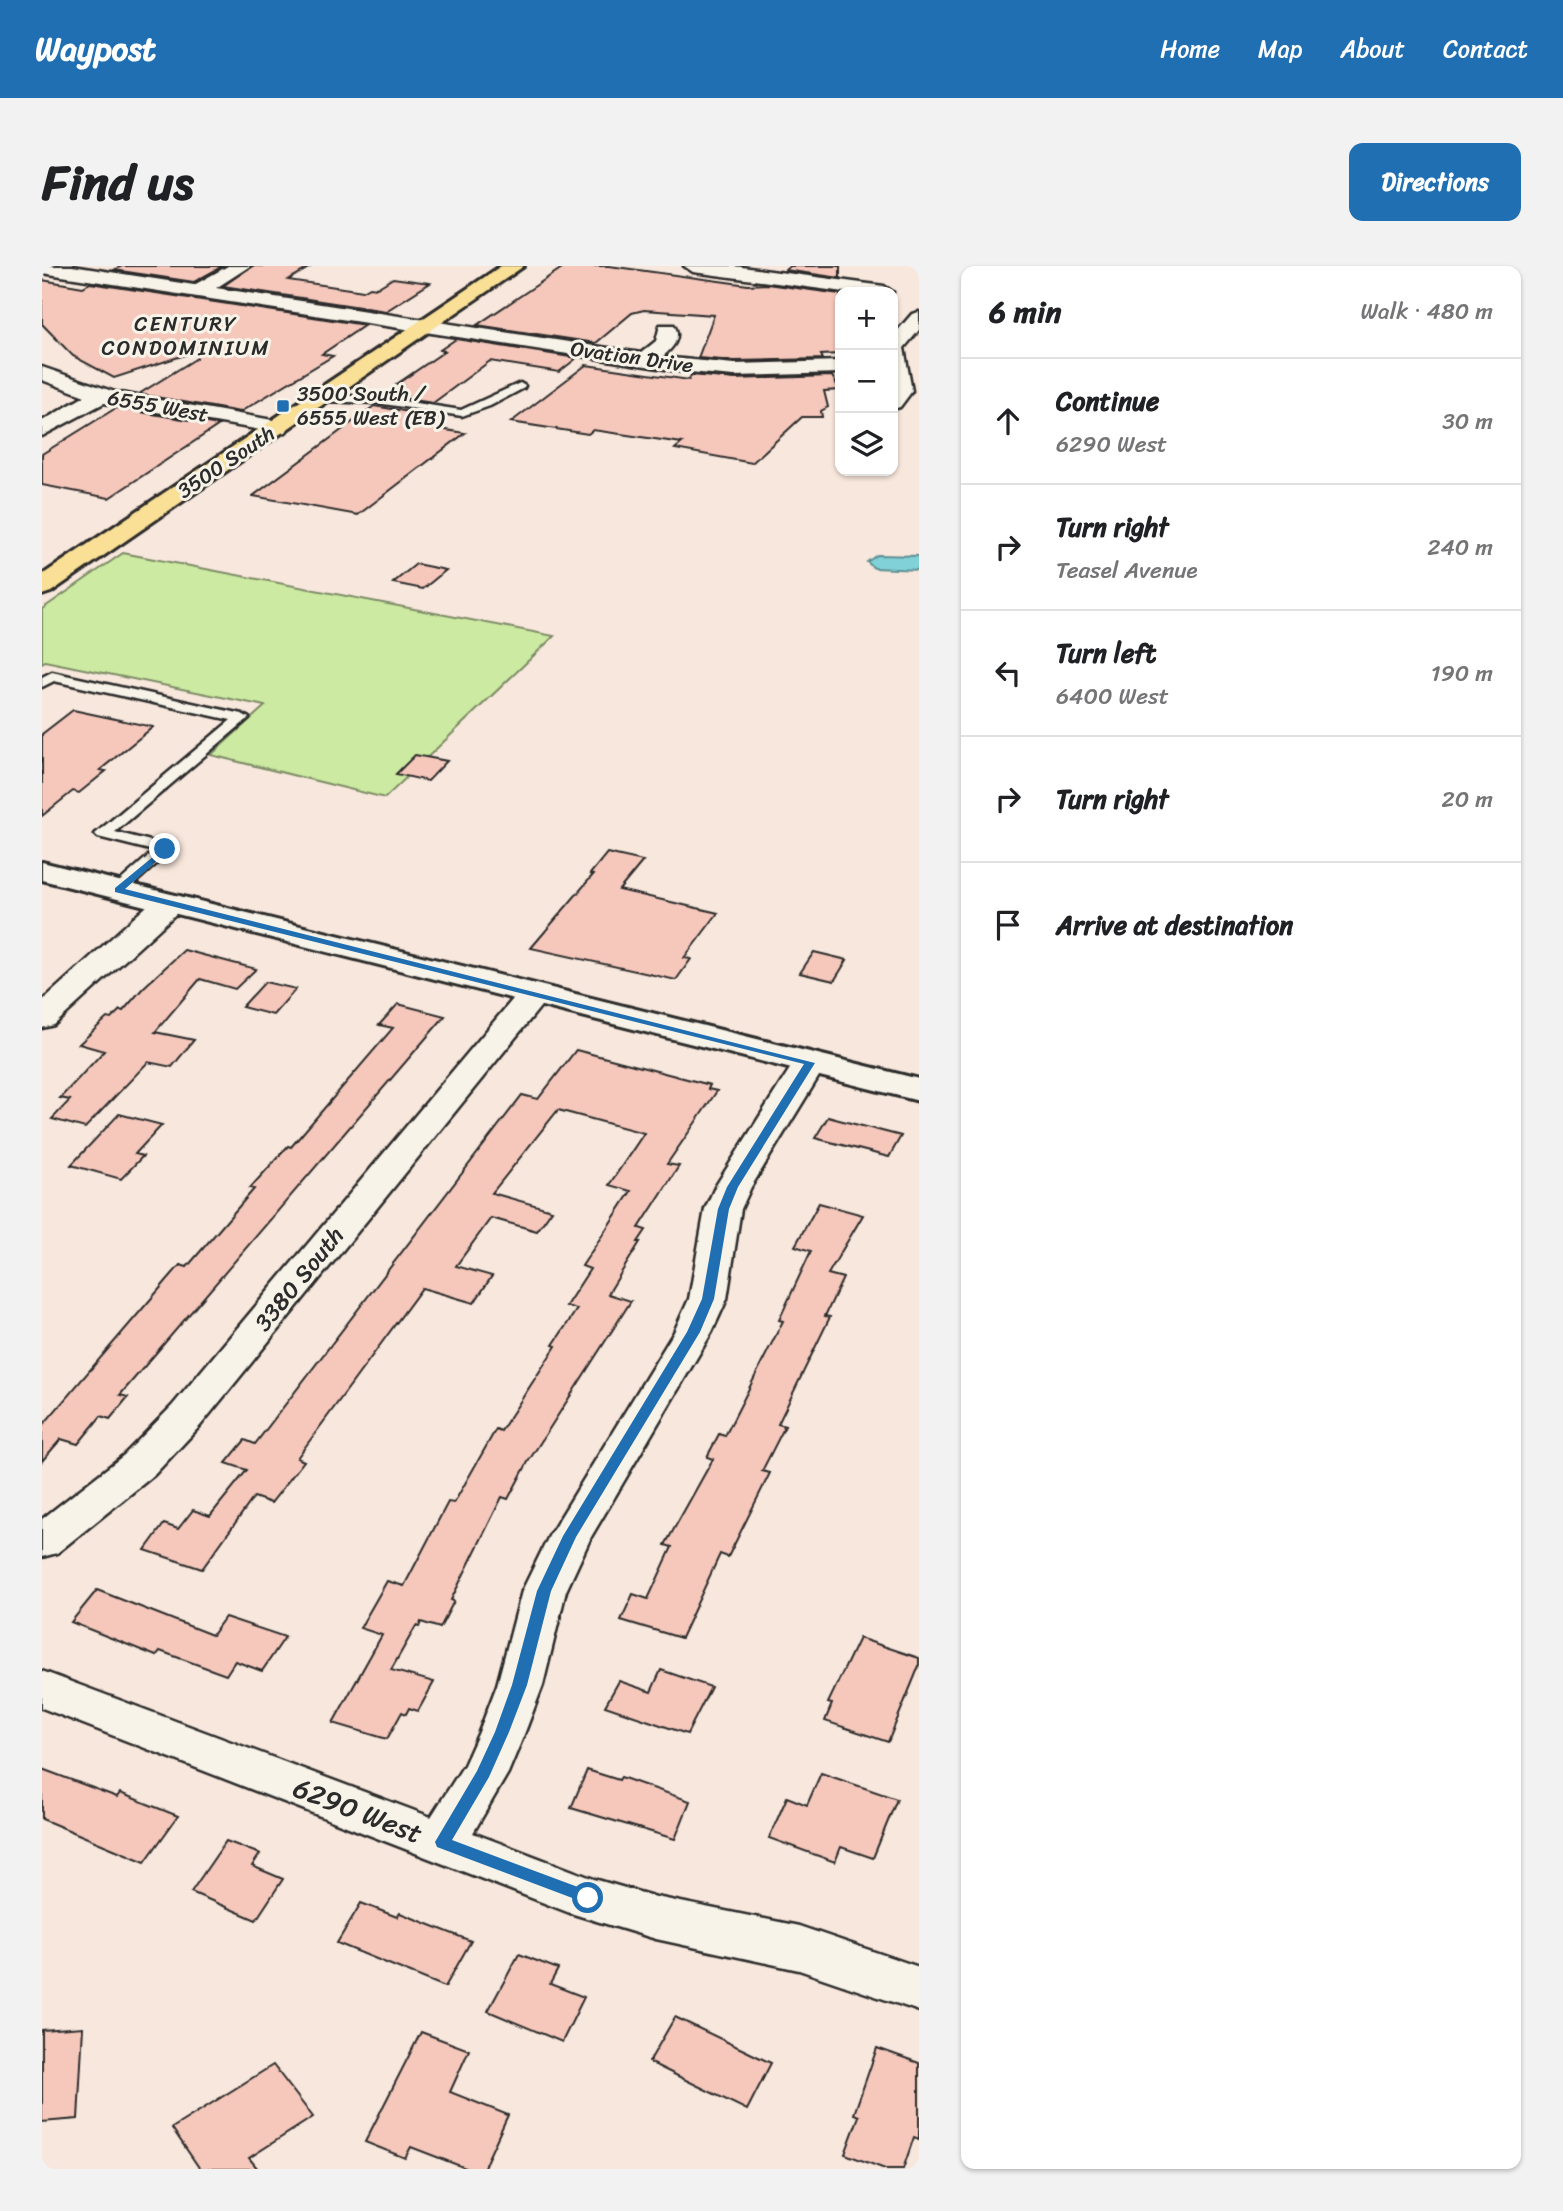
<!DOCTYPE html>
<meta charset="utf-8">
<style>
:root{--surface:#fff;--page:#f2f2f2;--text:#202124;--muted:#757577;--line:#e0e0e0;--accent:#1f6fb2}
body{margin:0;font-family:Sriracha,sans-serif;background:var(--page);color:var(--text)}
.controls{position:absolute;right:21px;top:21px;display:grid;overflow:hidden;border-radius:14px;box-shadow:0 2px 5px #0004}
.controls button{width:63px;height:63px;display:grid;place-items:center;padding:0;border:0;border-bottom:2px solid var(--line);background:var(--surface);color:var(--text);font:35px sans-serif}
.stop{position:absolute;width:21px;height:21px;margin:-16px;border:5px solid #1f6fb2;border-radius:50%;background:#fff}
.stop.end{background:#1f6fb2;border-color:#fff;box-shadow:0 2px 7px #0008}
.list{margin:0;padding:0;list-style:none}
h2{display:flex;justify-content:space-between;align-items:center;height:91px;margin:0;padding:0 28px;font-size:30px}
h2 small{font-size:23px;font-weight:400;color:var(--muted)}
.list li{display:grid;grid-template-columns:46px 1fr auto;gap:21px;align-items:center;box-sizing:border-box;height:126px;padding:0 28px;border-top:2px solid var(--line)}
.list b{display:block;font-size:26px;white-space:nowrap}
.list p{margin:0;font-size:23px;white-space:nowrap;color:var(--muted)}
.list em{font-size:23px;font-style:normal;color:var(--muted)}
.icon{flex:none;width:38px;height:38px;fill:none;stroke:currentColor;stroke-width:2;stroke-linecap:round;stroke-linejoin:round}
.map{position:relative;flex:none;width:877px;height:1903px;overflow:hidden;border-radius:14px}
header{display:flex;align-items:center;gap:42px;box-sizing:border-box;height:98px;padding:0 35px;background:var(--accent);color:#fff}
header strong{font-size:33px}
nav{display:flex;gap:38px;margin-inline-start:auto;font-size:24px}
.intro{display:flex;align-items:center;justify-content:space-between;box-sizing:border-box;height:168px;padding:0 42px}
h1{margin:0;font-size:49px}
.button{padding:18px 32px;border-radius:14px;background:var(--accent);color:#fff;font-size:24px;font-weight:700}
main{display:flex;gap:42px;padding:0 42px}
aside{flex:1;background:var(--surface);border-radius:14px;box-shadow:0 2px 5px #0004}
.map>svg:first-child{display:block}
.green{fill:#cceaa1;stroke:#7c8a66;stroke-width:2}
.water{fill:#81d2d8;stroke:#5f8f93;stroke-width:2}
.building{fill:#f6c8bc;stroke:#2b2b2b;stroke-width:2}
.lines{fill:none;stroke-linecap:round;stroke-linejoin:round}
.service-casing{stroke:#2b2b2b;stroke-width:5}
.minor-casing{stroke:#2b2b2b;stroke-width:5}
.tertiary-casing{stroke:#2b2b2b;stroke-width:6}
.primary-casing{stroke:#2b2b2b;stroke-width:6}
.service{fill:#f7f3e8;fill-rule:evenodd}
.minor{fill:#f7f3e8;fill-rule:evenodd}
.tertiary{fill:#f7f3e8;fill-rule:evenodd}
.primary{fill:#fadf96;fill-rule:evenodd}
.route{fill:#1f6fb2}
.poi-dot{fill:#1f6fb2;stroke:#f7f3e8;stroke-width:2.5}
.labels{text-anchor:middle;stroke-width:6;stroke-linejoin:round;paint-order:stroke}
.far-neighbourhood-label{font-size:21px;letter-spacing:2px;fill:#2b2b2b;stroke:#f7f3e8}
.far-street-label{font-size:21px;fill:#2b2b2b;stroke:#f7f3e8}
.far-poi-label{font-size:21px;fill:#2b2b2b;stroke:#f7f3e8;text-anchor:start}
.street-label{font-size:24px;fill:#2b2b2b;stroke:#f7f3e8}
.near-street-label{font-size:28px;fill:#2b2b2b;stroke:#f7f3e8}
</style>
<header>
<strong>Waypost</strong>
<nav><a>Home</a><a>Map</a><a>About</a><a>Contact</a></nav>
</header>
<div class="intro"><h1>Find us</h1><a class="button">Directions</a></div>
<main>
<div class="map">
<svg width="877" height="1903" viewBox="0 0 877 1903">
<rect width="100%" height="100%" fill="#f8e7dc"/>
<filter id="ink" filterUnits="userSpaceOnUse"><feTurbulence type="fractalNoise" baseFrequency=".0143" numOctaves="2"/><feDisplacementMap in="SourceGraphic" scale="14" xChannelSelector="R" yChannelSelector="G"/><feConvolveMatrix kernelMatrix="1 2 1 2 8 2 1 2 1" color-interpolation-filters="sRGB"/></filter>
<g filter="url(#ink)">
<path class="green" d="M81,287L512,370L343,532L169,489L223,440L3,395L0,397V343Z"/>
<path class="water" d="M835,289L877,290V304L832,302L825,296Z"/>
<g class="building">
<path d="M80,0H181L152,16L72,4Z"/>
<path d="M210,0H270L246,14L321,25L328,21L335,22L351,12L388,17L344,45L181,20Z"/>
<path d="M523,0H567L706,19L725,18L798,28V88L779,89L781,93L692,95L656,92L672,49L602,44L590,47L554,77L435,59Z"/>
<path d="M748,0H798V12L743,4Z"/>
<path d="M0,14L41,21L48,17L323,59L280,88L291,90L198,146L97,128L155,92L152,86L72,112L31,90L0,58Z"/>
<path d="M414,73L535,92L517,106L448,95L391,137L346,130L361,119L355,118L403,85L398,84Z"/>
<path d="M544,99L647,114L649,109L692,113L790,110L798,124L782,125L786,141L779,145L780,151H760L710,197L633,183L640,177L551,164L546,168L469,156Z"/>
<path d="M332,140L397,151L385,161L423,167L316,249L211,230Z"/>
<path d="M74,142L177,159L67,232L0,219V188Z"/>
<path d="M374,298L404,304L381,323L351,317Z"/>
<path d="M31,444L111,461L58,504L64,505L37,527L31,525L0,550V468Z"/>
<path d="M373,489L405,495L386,515L354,508Z"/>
<path d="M565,587L601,595L577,624L676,647L642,692L649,693L634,714L489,682L551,609L548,608Z"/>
<path d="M142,684L214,703L193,723L158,713L113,766L152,774L130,801L106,796L43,862L10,853L28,834L18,832L62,785L37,778L65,752L69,753L78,744L81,745L101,722Z"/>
<path d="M772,686L805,694L792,715L758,707Z"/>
<path d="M223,716L254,723L231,749L200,741Z"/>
<path d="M356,738L403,750L78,1129L86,1131L68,1153L59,1150L36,1178L19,1173L0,1195V1160L138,999L145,1001L212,923L208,922L246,880L249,881L351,762L337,759Z"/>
<path d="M534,784L668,819L666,823L675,825L625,898L637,900L597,962L604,964L596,976H598L566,1028L589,1035L486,1196L466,1233L460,1231L409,1334L412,1335L398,1362L379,1356L377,1361L374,1360L349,1404L392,1416L376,1445L367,1442L364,1448L360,1446L345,1473L291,1457L340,1369L318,1362L345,1315L362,1320L406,1236L412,1237L454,1163L459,1165L514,1080L511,1079L535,1043L524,1040L548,1003L540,1000L589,925L567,919L602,867L516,844L450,927L510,944L495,965L449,952L414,1000L450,1010L432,1037L380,1022L255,1192L262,1195L229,1237L212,1231L160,1303L103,1284L122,1258L136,1263L151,1244L168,1250L205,1204L184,1197L203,1174L213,1178L480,829L496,833Z"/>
<path d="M77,848L120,859L93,888L101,890L79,913L29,899Z"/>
<path d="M786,851L797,854L859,870L847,891L773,872Z"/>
<path d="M777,937L821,949L786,1008L801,1012L783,1050L788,1051L736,1158L743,1160L720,1205L728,1207L686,1291L678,1288L639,1372L579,1354L591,1328L606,1333L630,1281L623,1279L671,1193L665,1191L677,1168L683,1170L741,1055L737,1054L769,985L753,980Z"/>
<path d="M55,1324L170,1369L183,1351L243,1371L220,1405L193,1395L184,1409L118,1385L114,1390L29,1356Z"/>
<path d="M817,1372L877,1392V1400L846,1476L783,1455L790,1438L786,1437Z"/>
<path d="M619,1404L669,1421L645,1468L563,1440L577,1415L609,1426Z"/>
<path d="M0,1503L75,1531L78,1527L136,1550L103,1596L0,1553Z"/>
<path d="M545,1504L577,1514L579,1511L648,1535L633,1573L529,1542Z"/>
<path d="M779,1507L855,1533L831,1592L799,1581L793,1596L727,1572L745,1531L765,1539Z"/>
<path d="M184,1575L218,1588L210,1600L241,1613L214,1654L149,1626Z"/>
<path d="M319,1637L355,1651L358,1647L429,1675L403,1721L295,1677Z"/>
<path d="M477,1688L516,1703L508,1718L542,1731L520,1776L446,1745Z"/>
<path d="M633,1751L729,1797L705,1844L607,1796Z"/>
<path d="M41,1761L36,1853L0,1856V1764Z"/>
<path d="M379,1766L427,1784L408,1826L466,1849L441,1903H426L369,1881L363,1892L323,1876Z"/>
<path d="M835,1782L877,1797V1873L872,1871L861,1903H843L803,1888L817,1850L812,1848Z"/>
<path d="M231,1799L271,1851L207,1892L216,1903H158L130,1862Z"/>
</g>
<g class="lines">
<g class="service-casing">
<g id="service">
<path d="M478,117L483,120L482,122L448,140L420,150L335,137L278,135L273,132L278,129L335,131L419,144Z"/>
<path d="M10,406L200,448L207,452L73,566L128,580L131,583L82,627L76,629L68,624L112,585L56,571L53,568L189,454L12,415L0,421V411Z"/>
</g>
</g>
<g class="minor-casing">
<g id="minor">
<path d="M0,0H30L152,19L186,0H208L174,22L599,87L614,75L618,59H632C640,72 631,82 620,91L692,98L798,95V107L692,110L636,105L0,7Z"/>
<path d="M642,0H692L842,20L851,26H802L651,6Z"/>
<path d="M877,46V64L862,82L870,125L858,141L851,143V70L870,48Z"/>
<path d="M0,101L73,126L236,155L244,156L247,161L244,166L236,167L62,137L0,170V155L43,130L0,114Z"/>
<path d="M127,628L138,630L142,637L138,644L12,759L0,762V735L116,630Z"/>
<path d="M492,718L503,721L508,728L503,735L158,1160L112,1209L15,1287L0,1291V1253L82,1189L130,1140L481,721Z"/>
<path d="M768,787L780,790L785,797L709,921L699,943L685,1033L670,1066L549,1271L524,1325L501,1419L483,1466L466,1507L431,1567L552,1613L614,1631L757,1660L877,1701V1745L757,1704L614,1673L528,1647L0,1442V1405L389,1551L422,1499L437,1466L455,1419L480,1325L507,1270L632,1066L647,1033L663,943L673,921L756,790Z"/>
</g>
</g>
<g class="tertiary-casing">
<path id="tertiary" d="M0,596L877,813V835L0,614Z"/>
</g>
<g class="primary-casing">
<path id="primary" d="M459,0H482L9,326L0,329V309Z"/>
</g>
<use href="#service" class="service"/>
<use href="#minor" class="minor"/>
<use href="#tertiary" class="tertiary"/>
<use href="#primary" class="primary"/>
</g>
</g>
<path class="route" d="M123,581L128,583L126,585L83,623L773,797L696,921L687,943L672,1033L658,1066L534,1271L509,1325L485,1419L467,1466L447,1511L410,1574L552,1627L554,1632L552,1636H541L395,1581L393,1576L435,1505L453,1466L470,1419L495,1325L521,1270L645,1066L660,1033L676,943L685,921L762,798L73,626V622Z"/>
<rect class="poi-dot" x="234" y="133" width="14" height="14" rx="3.5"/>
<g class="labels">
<g class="far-neighbourhood-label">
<text x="144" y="65">CENTURY<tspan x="144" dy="24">CONDOMINIUM</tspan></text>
</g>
<g class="far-street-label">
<text transform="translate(590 91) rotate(8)" y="7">Ovation Drive</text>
<text transform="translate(116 140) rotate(10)" y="7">6555 West</text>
<text transform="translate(184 196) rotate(-34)" y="7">3500 South</text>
</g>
<g class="far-poi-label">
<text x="255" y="135">3500 South /<tspan x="255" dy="24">6555 West (EB)</tspan></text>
</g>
<g class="street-label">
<text transform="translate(257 1013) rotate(-51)" y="8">3380 South</text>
</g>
<g class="near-street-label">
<text transform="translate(316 1544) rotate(21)" y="10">6290 West</text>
</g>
</g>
</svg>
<div class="controls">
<button>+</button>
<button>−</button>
<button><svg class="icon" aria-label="layers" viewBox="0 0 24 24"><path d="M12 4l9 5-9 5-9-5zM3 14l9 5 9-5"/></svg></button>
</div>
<div class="stop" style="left:546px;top:1632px"></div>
<div class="stop end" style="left:123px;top:583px"></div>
</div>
<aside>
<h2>6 min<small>Walk · 480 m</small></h2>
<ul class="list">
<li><svg class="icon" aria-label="ahead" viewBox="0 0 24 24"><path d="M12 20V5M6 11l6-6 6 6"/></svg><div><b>Continue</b><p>6290 West</p></div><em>30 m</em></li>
<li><svg class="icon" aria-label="right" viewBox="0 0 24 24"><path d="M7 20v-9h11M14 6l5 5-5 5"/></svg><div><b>Turn right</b><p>Teasel Avenue</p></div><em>240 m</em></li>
<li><svg class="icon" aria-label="left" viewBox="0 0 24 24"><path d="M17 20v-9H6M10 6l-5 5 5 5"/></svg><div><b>Turn left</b><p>6400 West</p></div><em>190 m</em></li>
<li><svg class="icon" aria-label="right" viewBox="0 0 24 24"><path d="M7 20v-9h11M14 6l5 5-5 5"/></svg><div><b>Turn right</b></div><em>20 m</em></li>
<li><svg class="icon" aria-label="arrive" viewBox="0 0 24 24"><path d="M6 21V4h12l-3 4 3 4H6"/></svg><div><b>Arrive at destination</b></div></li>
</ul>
</aside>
</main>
